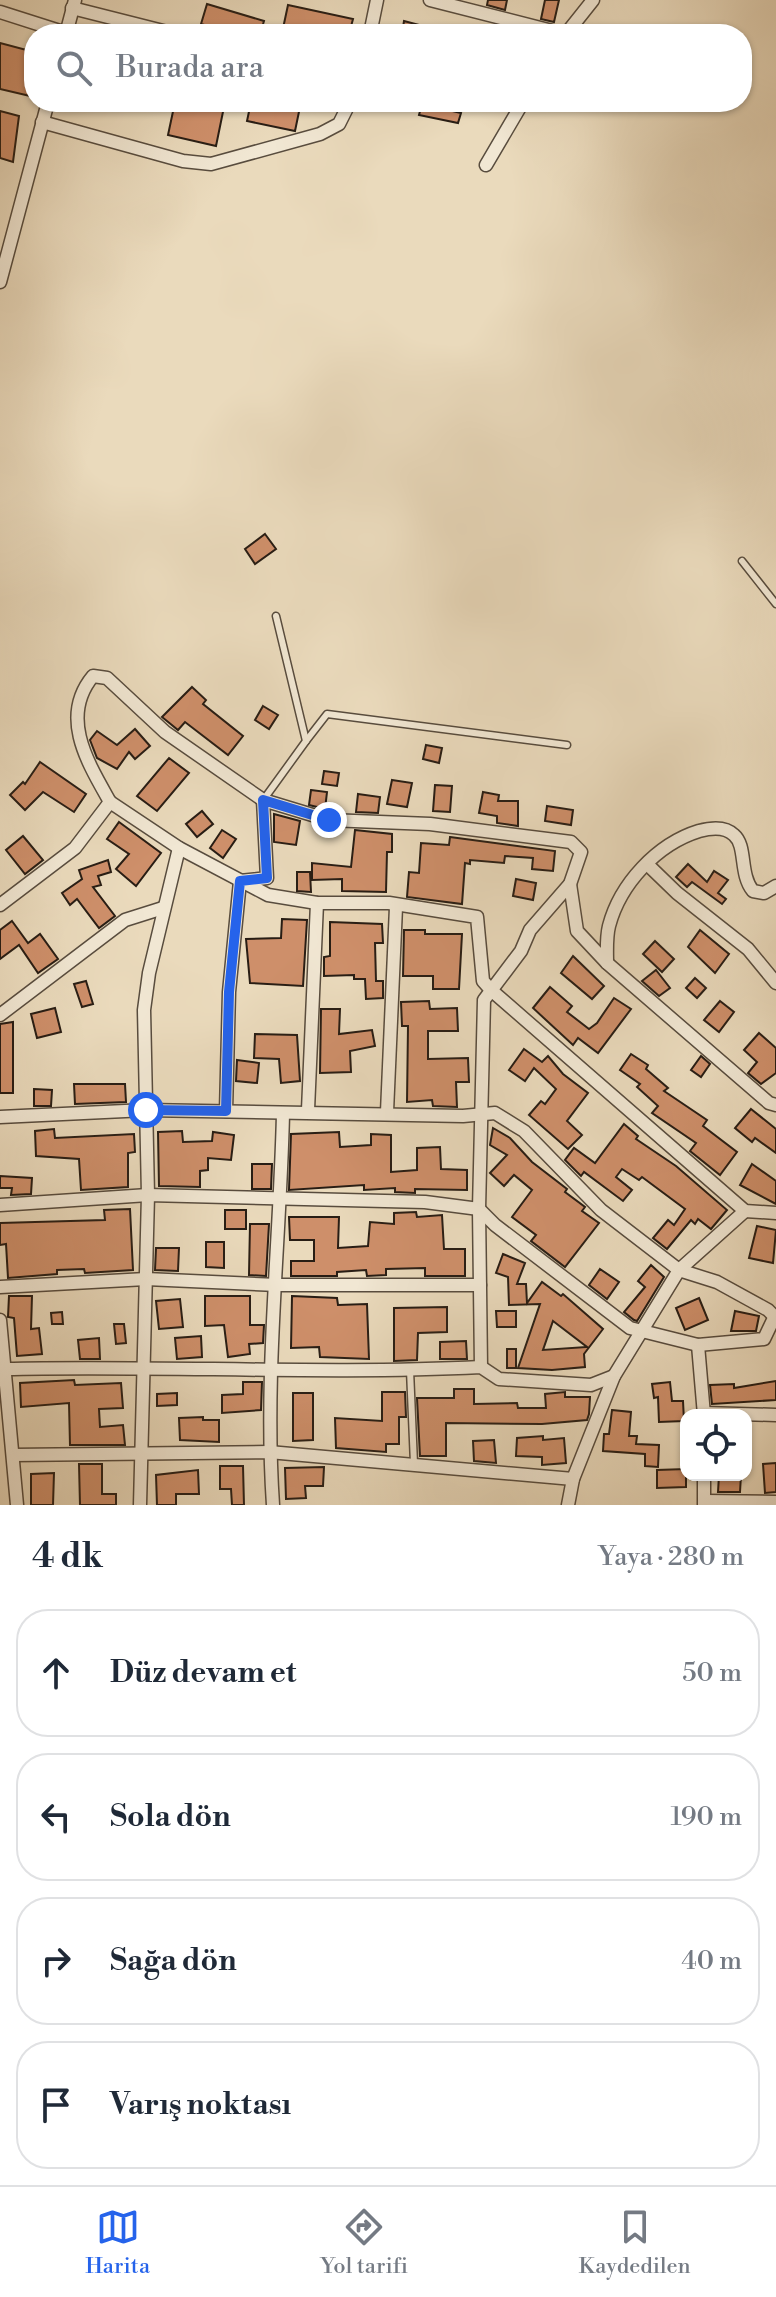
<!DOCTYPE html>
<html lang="tr">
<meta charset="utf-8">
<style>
:root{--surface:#fff;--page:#f6f6f7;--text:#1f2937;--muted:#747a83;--line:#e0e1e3;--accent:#2563eb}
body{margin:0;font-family:"Libre Bodoni",serif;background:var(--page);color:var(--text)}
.controls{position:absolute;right:24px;bottom:24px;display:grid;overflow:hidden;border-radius:16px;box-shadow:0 2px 6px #0004}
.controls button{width:72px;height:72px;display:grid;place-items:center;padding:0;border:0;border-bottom:2px solid var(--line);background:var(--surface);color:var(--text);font:40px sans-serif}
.stop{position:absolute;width:24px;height:24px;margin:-18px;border:6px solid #2563eb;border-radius:50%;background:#fff}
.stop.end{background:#2563eb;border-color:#fff;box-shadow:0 2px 8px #0008}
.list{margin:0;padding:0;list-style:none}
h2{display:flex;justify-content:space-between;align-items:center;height:104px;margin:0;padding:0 32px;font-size:34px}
h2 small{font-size:26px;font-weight:400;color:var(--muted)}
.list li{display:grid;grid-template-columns:52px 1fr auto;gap:24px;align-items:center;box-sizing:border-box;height:128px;margin:0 16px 16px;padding:0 16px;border:2px solid var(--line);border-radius:32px}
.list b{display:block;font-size:30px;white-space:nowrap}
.list em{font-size:26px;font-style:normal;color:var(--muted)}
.icon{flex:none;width:44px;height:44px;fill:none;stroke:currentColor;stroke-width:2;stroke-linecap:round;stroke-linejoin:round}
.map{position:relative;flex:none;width:776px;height:1505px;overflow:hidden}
.search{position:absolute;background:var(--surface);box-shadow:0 2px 6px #0004;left:24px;right:24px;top:24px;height:88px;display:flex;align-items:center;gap:20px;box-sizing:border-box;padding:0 28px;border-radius:32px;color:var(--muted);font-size:30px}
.sheet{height:680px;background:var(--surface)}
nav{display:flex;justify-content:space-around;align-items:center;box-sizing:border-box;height:112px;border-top:2px solid var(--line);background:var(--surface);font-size:22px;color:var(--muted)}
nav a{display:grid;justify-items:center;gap:4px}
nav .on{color:var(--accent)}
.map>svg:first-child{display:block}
.building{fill:#ce8f6a;stroke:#281d14;stroke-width:2;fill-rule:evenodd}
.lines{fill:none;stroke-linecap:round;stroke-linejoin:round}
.service-casing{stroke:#584c3e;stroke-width:9}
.minor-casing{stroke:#584c3e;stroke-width:15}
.service{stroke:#f1e7d3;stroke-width:6}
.minor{stroke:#f1e7d3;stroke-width:12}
.route{stroke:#2563eb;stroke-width:10}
</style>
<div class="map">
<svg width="776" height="1505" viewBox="0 0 776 1505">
<rect width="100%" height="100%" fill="#eadabc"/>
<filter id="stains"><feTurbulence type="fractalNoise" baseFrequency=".0025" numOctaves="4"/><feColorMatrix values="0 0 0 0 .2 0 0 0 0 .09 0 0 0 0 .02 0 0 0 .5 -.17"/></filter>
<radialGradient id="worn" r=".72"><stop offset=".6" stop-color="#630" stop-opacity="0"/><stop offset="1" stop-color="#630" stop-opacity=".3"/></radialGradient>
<g class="building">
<path d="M488,0H507L505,10L487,5Z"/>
<path d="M545,0H559L554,22L541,19Z"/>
<path d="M207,4L264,21L260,34H235L201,24Z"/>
<path d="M288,5L353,19L349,34L282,33Z"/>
<path d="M404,21L442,31V34H402Z"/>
<path d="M0,43L34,52L30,96L0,89Z"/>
<path d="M175,102H225L216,146L168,135Z"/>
<path d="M251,102H301L295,131L247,121Z"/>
<path d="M422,104L461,113L458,123L419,115Z"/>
<path d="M0,111L19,116L13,162L0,158Z"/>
<path d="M265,534L276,549L255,564L245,549Z"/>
<path d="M192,687L206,700L203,704L243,736L228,755L185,722L178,730L162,717Z"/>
<path d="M263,706L278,715L269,729L255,720Z"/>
<path d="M135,729L150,746L135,759L129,752L117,769L97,758L90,740L97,731L117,745Z"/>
<path d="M426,745L442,748L439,763L423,759Z"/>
<path d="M169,758L189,773L157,811L137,796Z"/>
<path d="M40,762L86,794L74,812L43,792L25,810L10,795L23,782L25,784Z"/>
<path d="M324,771L339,773L337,786L322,784Z"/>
<path d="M392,780L412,783L407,807L387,804Z"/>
<path d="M435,785L452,786L450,812L433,811Z"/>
<path d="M311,790L327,792L325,809L309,805Z"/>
<path d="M483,792L499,795L498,801H518V826L497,823V816L479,813Z"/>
<path d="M358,794L380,797L378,813L356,812Z"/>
<path d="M547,806L573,810L571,825L545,821Z"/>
<path d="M202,811L213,824L197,837L186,824Z"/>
<path d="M274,814L300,821L296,845L274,842Z"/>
<path d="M119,822L161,853L136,886L116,869L129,854L107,839Z"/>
<path d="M222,830L236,839L223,858L210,848Z"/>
<path d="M355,830L392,834V852H387L386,892L342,891V879L312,880V863L351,867Z"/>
<path d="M23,836L43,860L25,874L6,850Z"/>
<path d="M450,837L555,851L553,871L532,869L533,858L505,856L504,863L470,860V864L465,863L462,904L407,897L409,872L419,873L421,843L449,845Z"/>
<path d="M108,860L111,872L98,876L101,885L93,887L115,916L99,928L77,899L70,905L62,893L82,879L79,870Z"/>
<path d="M688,864L707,882L714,871L728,880L718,893L726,899L722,904L692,882L687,887L676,877Z"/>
<path d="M297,872H310L311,892L297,891Z"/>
<path d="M516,879L536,883L533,900L513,896Z"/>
<path d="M282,919L307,920L303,986L250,983L246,939L281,938Z"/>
<path d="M12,921L28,943L40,934L58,959L38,973L19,945L0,959V930Z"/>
<path d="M330,922L382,924L383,943H375L376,981H383V998L366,999L365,979H354V975L324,976V957L330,956Z"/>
<path d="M404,930H425V934H462L459,989H433V976H403Z"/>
<path d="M700,930L729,954L715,973L688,947Z"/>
<path d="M655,941L674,959L662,972L643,954Z"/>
<path d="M573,956L604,986L592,999L561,973Z"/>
<path d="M656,970L670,988L659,996L642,981Z"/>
<path d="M695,978L706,988L697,998L686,988Z"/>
<path d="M86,981L93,1004L82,1007L74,984Z"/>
<path d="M550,987L572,1006L567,1012L589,1029L597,1023L614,998L631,1009L598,1053L578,1038L573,1045L533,1008Z"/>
<path d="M429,1001L430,1009L457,1008L458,1031H428V1059L468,1058L469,1082H456L457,1107L433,1106L432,1100L407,1102L408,1026H402L401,1002Z"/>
<path d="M720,1001L734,1012L719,1032L704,1020Z"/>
<path d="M55,1008L61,1032L37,1038L31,1014Z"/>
<path d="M321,1009H340L339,1034L372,1030L375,1046L350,1051L351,1072L320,1073Z"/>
<path d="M13,1022V1093H0V1024Z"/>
<path d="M759,1033L776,1048V1073L761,1084L748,1073L757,1062L744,1050Z"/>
<path d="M255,1034L297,1035L300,1081L281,1083L279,1059L254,1058Z"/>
<path d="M524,1049L542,1062L548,1056L563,1074L588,1093L567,1121L582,1135L568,1149L529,1115L541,1101L545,1104L556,1089L534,1068L525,1081L509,1070Z"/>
<path d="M631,1054L648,1065L646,1069L668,1088L664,1091L707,1120L703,1126L737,1152L720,1175L690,1151L696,1143L652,1113L658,1106L637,1087L640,1084L620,1070Z"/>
<path d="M701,1056L710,1064L701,1077L691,1070Z"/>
<path d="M237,1060L259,1063L257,1083L236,1081Z"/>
<path d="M74,1084H125L126,1102L75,1104Z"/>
<path d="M34,1089L52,1090L51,1106H34Z"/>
<path d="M751,1109L776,1129V1153L755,1138L752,1142L735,1128Z"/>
<path d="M624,1124L638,1136L636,1139L676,1166L727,1210L711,1229L698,1219L695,1224L691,1220L667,1249L653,1238L668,1220L674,1225L685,1209L642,1177L639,1180L622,1169L616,1177L632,1190L623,1201L584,1172L581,1176L565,1160L574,1148L595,1163Z"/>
<path d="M493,1128L510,1138L532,1162L567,1189L565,1192L585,1207L582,1211L599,1223L565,1267L531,1241L536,1235L512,1217L532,1190L514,1175L504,1186L490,1173L507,1155L490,1145Z"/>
<path d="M54,1129L55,1138L134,1134L135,1152L128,1153V1187L81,1190L79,1159L36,1156L35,1131Z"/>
<path d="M182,1131L183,1142L212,1141L213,1132L234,1135L231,1160L208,1158V1170L200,1171V1187L159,1186L158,1132Z"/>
<path d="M339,1132L340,1147L371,1145V1134L391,1135V1172L417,1170V1148L440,1147L441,1169L467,1170V1190L415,1189V1193L395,1192V1188L364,1190V1185L289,1190L291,1134Z"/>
<path d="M252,1164H272L271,1189H252Z"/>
<path d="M752,1164L776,1181V1204L740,1185Z"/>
<path d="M0,1176L32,1178L31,1194L11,1195L12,1188H0Z"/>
<path d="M130,1209L133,1270L85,1273L84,1269L57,1270V1274L8,1278L6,1244L0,1245V1223L105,1220L104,1210Z"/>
<rect x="225" y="1210" width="21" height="19"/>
<path d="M416,1212L417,1217L442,1215L444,1249H465V1276H425V1268L386,1269V1275L367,1276L366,1270L337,1272V1276H291V1261H314V1240H290L289,1217H339L338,1248L368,1246L370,1222L394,1224V1213Z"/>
<path d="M250,1224H269L266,1276L249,1275Z"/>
<path d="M757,1226L776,1230L773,1263L749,1258Z"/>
<path d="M206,1242H224V1268L206,1267Z"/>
<path d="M156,1248H179L178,1271L155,1270Z"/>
<path d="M503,1254L525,1263L517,1284H526L527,1303L542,1282L561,1296L563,1294L603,1329L584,1354L585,1367L552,1370L518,1368L540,1304L509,1305L508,1277L496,1273ZM553,1321L587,1347L543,1350Z"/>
<path d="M651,1265L664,1277L637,1321L634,1320L624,1312L645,1287L638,1281Z"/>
<path d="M600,1269L619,1282L607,1299L589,1285Z"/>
<path d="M9,1296H32L31,1329L39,1328L42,1354L17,1356L14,1318L8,1317Z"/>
<path d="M205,1296H250V1325H264L263,1343L249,1344L250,1354L228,1357L224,1325L205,1326Z"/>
<path d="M292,1296L337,1298L338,1305L367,1304L369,1359L320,1357L319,1347L291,1348Z"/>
<path d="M699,1298L708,1320L685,1330L676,1308Z"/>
<path d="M180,1299L183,1327L159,1329L156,1301Z"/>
<path d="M447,1307V1332L418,1333L417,1360L394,1361V1308Z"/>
<path d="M496,1311H516V1327H497Z"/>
<path d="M735,1311L759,1316L756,1331H731Z"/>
<path d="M62,1312L63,1324H52L51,1313Z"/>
<path d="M114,1324H124L126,1343L116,1344Z"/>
<path d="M201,1336L202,1357L177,1359L175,1338Z"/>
<path d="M99,1338L100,1359H80L78,1340Z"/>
<path d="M466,1341L467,1359H440V1342Z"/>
<rect x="507" y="1349" width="9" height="19"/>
<path d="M74,1380L75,1385L121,1383L123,1408L99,1409L100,1427L123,1425L125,1445H70L69,1403L21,1407L20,1383Z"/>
<path d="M776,1381V1400L712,1404L710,1385L734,1384V1388Z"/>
<path d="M243,1382H262L261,1410L222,1413V1395L243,1394Z"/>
<path d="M670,1382L672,1401H683L684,1421L659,1422L658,1397L654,1398L652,1384Z"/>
<path d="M454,1389H474V1404L517,1403L518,1408H546L545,1394L565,1392V1397H590L589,1414L587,1420L542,1424L446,1423V1456H420L417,1398H454Z"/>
<path d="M382,1392H405L406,1417H399V1444H386V1452L336,1448L335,1418L382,1421Z"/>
<path d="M177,1393V1405L157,1406V1394Z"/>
<path d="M293,1393H313V1440L293,1441Z"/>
<path d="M612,1410L631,1412L629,1436H637L636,1444L659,1445L658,1467L645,1466V1454L603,1451L604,1434H609Z"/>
<path d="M203,1417V1420H219V1442L180,1440L179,1418Z"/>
<path d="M543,1436V1440L564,1438L566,1463L542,1465V1457L516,1456L517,1438Z"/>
<path d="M494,1440L496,1463L474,1461L473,1441Z"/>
<path d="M776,1463V1492L765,1493L763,1464Z"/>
<path d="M79,1464H102V1494H116V1505H80Z"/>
<path d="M220,1466H243L244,1505H232L231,1489H220Z"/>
<path d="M324,1467L323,1486H305L306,1498L286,1499L285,1468Z"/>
<path d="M686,1469V1487L657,1488V1470Z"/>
<path d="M198,1470L199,1494H176V1505H157L156,1475Z"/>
<path d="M54,1473L53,1505H31V1474Z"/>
<path d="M719,1475H741L740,1492H718Z"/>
</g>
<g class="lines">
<g class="service-casing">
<g id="service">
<path d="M742,561L776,604"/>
<path d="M306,741L327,714L567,745"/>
<path d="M264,799L306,741L276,616"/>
<path d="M410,1370L414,1464"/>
</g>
</g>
<g class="minor-casing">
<g id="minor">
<path d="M430,0L564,34"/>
<path d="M72,8L175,34"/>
<path d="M0,12L66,33"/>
<path d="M66,34L75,0"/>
<path d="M370,34L377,0"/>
<path d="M566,34L593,0"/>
<path d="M42,122L183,161L211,164L320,134L339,124L350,102"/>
<path d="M486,165L523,102"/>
<path d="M0,282L48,102"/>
<path d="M110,802C88,763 59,717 93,676L107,678L165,732L263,800"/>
<path d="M647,864L677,893L748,949L776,983"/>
<path d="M570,884L577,931L607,963L769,1103L776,1105"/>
<path d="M0,905L75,848L110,802L179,848L268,895L317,903H389L477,917L483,981L491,990L745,1211L776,1213"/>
<path d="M607,963C607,952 606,938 609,926C620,884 657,844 699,831C710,828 725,826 734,835C747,846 739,874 753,891L764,893L776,886"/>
<path d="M0,1015L125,920L163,908"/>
<path d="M308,1110L317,903"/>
<path d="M226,1111L229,992L240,881L267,878L263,800L329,820L430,824L571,842L581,852L570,884L530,930L521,951L484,1000L479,1209L481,1367"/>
<path d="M387,1112L396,907"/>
<path d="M0,1117L146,1110L463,1116L495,1113L524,1131L601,1210L679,1270L717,1282L768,1310L776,1318"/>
<path d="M0,1205L148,1195L425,1202L479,1209L495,1225L630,1328L698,1345L764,1339L774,1318"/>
<path d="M0,1287L146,1279L277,1285H480"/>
<path d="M0,1320L17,1505"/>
<path d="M698,1345L704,1415"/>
<path d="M5,1369C164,1365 322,1375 481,1367L499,1379L591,1385L614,1376"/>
<path d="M704,1413L776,1415"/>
<path d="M13,1455L269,1452L573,1479"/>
<path d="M704,1475V1505"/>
<path d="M705,1501L776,1502"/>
<path d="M140,1505L148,1195L144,1010L149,973L179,848"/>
<path d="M273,1505C264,1375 280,1244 283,1114"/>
<path d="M568,1505L573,1479L614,1376L679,1270L745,1211"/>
</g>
</g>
<use href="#service" class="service"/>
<use href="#minor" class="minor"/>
</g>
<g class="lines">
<path class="route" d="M146,1110L226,1111L229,992L240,881L267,878L263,800L329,820"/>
</g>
<rect width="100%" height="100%" filter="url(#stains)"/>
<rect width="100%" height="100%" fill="url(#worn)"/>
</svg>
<div class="controls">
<button><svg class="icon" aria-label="locate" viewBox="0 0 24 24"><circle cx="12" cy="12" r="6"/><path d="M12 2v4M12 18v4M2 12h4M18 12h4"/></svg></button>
</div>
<div class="stop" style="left:146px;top:1110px"></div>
<div class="stop end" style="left:329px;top:820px"></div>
<div class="search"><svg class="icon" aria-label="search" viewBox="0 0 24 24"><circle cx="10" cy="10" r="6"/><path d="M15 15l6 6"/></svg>Burada ara</div>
</div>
<section class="sheet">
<h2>4 dk<small>Yaya · 280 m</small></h2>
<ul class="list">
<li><svg class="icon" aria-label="ahead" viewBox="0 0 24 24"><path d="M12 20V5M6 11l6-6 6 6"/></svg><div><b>Düz devam et</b></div><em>50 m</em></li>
<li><svg class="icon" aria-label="left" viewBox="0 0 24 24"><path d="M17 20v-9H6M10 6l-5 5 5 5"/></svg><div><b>Sola dön</b></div><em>190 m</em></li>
<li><svg class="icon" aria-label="right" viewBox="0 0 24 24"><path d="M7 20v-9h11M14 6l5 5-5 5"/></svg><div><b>Sağa dön</b></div><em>40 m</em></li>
<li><svg class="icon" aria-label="arrive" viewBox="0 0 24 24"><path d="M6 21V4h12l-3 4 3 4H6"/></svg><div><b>Varış noktası</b></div></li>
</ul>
</section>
<nav>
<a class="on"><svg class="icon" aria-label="map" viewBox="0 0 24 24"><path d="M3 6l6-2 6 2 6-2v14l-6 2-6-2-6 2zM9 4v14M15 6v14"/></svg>Harita</a>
<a><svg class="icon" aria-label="directions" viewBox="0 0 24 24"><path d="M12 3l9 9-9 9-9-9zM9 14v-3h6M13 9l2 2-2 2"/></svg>Yol tarifi</a>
<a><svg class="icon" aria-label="saved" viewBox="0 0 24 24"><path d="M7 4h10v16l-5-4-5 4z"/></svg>Kaydedilen</a>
</nav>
